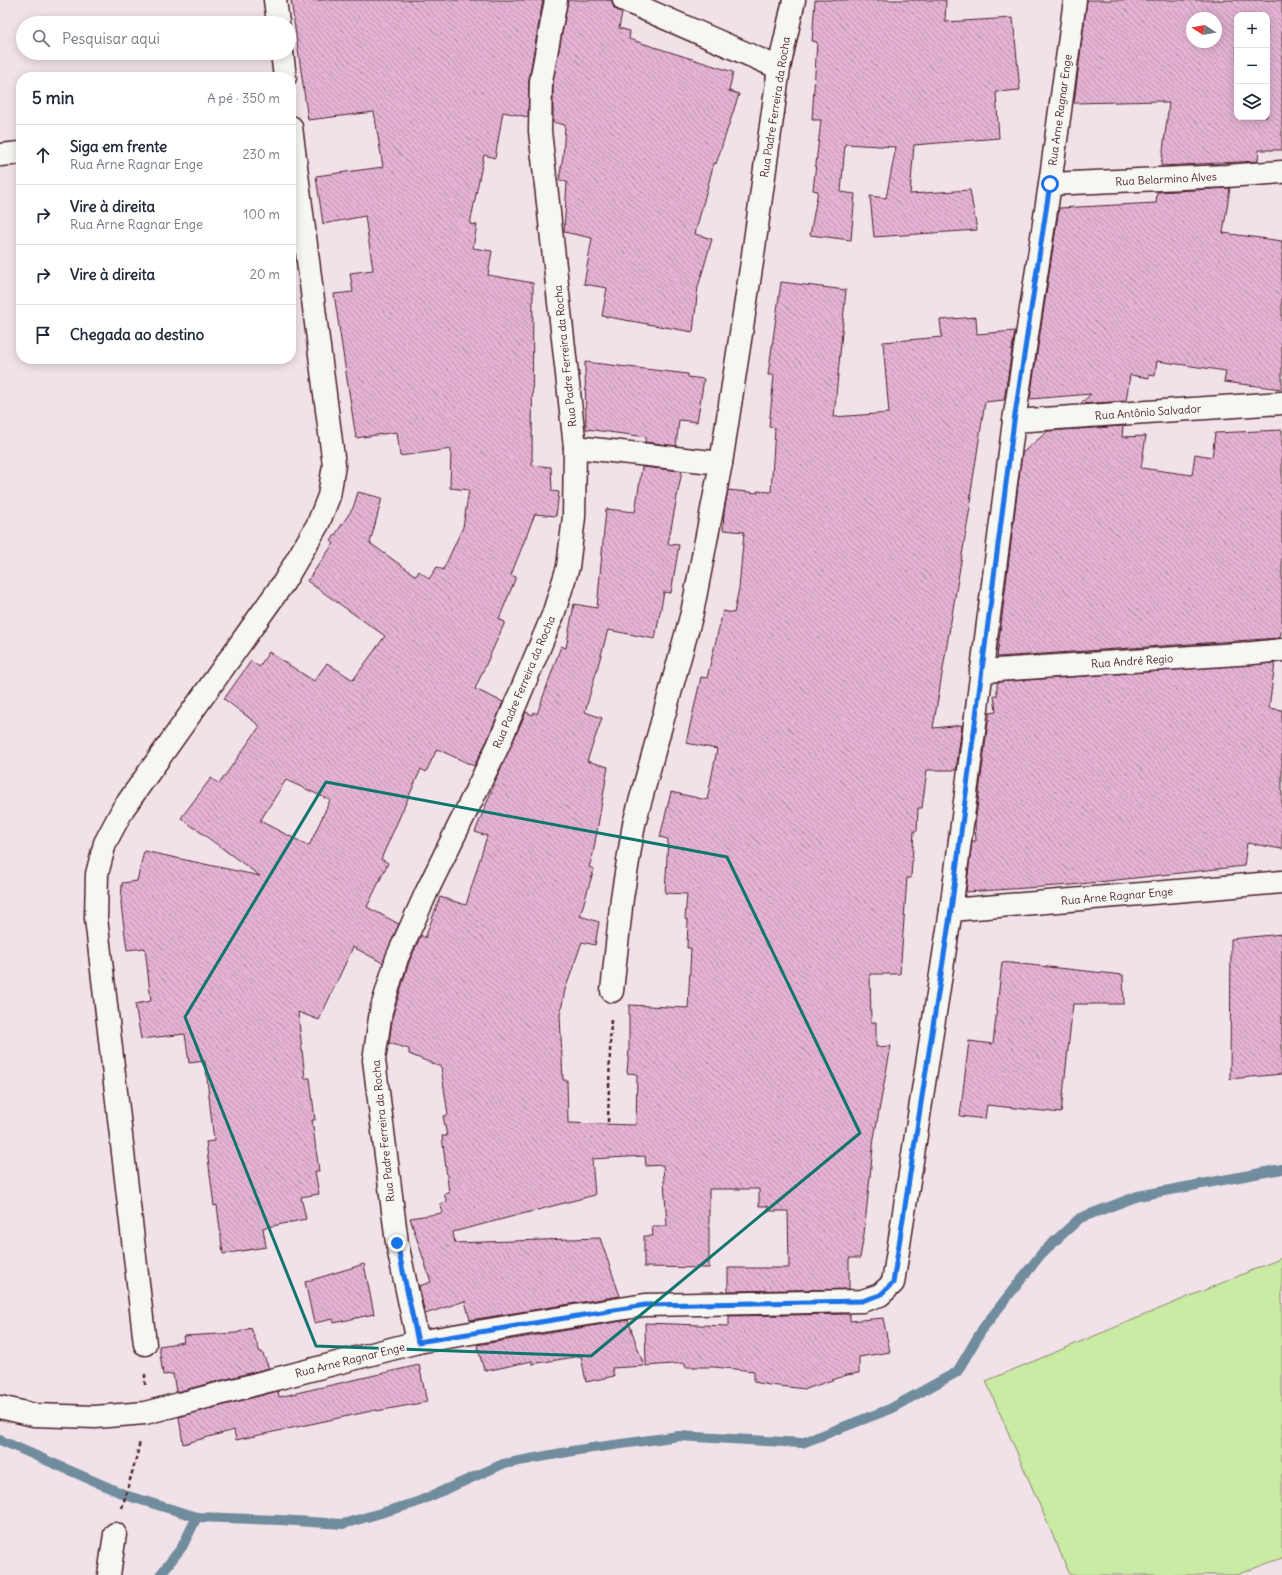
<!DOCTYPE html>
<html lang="pt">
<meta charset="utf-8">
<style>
:root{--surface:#fff;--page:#f6f6f7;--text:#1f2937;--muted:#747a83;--line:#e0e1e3}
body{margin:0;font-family:Delius,sans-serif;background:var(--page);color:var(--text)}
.controls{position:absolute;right:12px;top:12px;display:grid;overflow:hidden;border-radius:8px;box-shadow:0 2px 10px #0003}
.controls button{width:36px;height:36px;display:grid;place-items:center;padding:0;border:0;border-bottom:1px solid var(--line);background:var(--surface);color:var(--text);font:20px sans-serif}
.compass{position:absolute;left:1186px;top:12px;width:36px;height:36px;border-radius:50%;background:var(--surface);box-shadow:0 2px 10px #0003;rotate:281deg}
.stop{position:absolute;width:12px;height:12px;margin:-9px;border:3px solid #1a73e8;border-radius:50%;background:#fff}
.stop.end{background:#1a73e8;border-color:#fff;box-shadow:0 1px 4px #0008}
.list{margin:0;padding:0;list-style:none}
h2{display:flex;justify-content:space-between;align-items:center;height:52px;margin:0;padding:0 16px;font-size:17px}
h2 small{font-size:13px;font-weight:400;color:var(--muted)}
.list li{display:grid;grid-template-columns:26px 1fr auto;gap:12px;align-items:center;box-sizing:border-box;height:60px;padding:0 16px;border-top:1px solid var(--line)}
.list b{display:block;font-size:15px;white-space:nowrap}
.list p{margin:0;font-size:13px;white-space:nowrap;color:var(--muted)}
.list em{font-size:13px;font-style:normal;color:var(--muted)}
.icon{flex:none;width:22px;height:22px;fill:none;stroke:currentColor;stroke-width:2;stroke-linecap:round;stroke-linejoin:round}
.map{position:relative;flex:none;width:1282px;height:1575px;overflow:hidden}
.search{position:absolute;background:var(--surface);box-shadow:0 2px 10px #0003;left:16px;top:16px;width:280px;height:44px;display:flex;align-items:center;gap:10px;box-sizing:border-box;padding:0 14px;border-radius:22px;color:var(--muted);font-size:15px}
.panel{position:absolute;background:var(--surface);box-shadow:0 2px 10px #0003;left:16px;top:72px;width:280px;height:292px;border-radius:16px}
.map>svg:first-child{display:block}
.green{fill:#c9eba4;stroke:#8a8568}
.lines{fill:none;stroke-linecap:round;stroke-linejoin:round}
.stream{stroke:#708c9d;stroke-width:10}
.building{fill:url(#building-back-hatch);stroke:#4a1f2b;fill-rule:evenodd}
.minor-casing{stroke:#4a1f2b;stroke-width:25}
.path{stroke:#4a1f2b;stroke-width:2.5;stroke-dasharray:4 3;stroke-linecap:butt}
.minor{stroke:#f6f6f2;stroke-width:22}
.route{stroke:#1a73e8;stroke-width:5}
.marked{fill:none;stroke:#0f766e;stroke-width:3;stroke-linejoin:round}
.labels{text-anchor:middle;stroke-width:4;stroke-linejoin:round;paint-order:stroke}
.street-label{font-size:11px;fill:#4a1f2b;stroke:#f6f6f2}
</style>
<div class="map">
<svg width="1282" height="1575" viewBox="0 0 1282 1575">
<defs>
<pattern id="building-back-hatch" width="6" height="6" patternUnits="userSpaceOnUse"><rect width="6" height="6" fill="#e4b3d4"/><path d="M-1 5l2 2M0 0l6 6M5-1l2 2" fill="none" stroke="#bb91ac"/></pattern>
</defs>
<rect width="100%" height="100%" fill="#f1e2e9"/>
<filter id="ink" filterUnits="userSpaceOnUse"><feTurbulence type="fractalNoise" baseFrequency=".025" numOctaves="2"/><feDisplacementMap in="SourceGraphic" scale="8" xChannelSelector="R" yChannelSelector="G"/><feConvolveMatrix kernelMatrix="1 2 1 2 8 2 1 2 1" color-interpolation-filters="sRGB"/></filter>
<g filter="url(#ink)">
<path class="green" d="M1282,1258V1558L1236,1575H1070L986,1381Z"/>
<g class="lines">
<g class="stream">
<path d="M0,1440L128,1496L197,1517L280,1520L343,1524L415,1503L503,1464L578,1450L679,1436L802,1443L890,1409L957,1372L983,1328L1042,1253L1080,1218L1138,1196L1282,1169"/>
<path d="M160,1575L182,1547L197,1517"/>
</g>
</g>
<g class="building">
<path d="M291,0H543L529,79L528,117L503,112L495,158L484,155L470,224L477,225L473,248L492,251L488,275L533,283L532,465L551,467L552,491L559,492L556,516L535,514L511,575L516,577L499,619L505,622L475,689L503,702L487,741L474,766L437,749L426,772L421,769L381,859L388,863L367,907L399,924L383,963L353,947L319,1020L298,1012L305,1078H310L315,1120H312L319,1171H315L319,1194L301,1197L306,1219L263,1228L266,1247L223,1254L217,1205L214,1206L206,1142L214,1141L205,1061L189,1063L185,1034L141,1039L135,1004L151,1001L145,948L127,950L121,905L122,883L137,881L144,851L260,876L181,818L211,778L219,784L260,726L224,699L251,661L259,667L269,652L314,681L327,663L353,680L385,636L307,581L334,543L331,541L353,508L358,492L382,498L370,543L416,576L419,571L429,579L437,567L443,570L463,527L469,490L450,488L451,449L400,456L397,432L356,438L334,294L353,292L350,273L373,270L365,216L323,224L316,176L383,167L374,112L308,120ZM286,780L330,800L309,846L260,821Z"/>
<path d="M568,0H606L612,1L614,8L622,13L619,28L630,31L629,39L733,72L729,91L739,94L716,164L714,163L695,234L712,239L698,287L693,332L602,316L607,288L584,284L592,238L564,232L567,182L559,180L563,156L565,125L553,122V82Z"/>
<path d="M815,0H946L945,22L1013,18L1020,90L996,92L999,138L914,145L910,194L970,190L977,230L874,237L870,196L886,198L896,147L845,144L841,192L855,194L851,240L810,235L818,191L813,190L821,120H812L817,42L812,41Z"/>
<path d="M1087,0H1282V150H1259L1258,161L1161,166L1169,103H1162V101L1074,103ZM1237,15H1267V117H1237ZM1192,18H1216V42H1192Z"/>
<path d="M1230,188L1223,233L1282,241V389L1224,382L1226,371L1157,361L1155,376L1149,375V378L1130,375L1126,401L1080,404L1091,394L1030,399L1059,208L1156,203L1157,192Z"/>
<path d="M781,282L846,290L834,417L889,413L883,342L942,337L940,320L976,317L977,334L1015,331L1004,400L985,402L970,498L972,496L933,728L962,725L956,770H927L922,808H918L917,831H914L911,878H907L900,974H870L871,1022H876V1047L891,1046L874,1138L864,1234L860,1258H849V1289L728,1291V1268H789L788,1211H768V1206H759V1189H709V1268L644,1267V1236H653L652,1226H667L663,1165L646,1166L645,1156L592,1159L595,1195L453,1232L455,1243L600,1238L620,1296L470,1320L465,1301L425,1314L419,1286L431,1282L410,1218L443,1213L440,1204L447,1202L444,1194L449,1193L442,1136H447L443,1116L448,1115L441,1067L409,1054V1049L389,1043L393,1014L409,962L421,935L425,938L440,897L466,905L487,836L475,832L497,777L526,712L533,715L534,712L537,714L561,646L566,648L574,604L597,608L606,509L635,512L642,467L682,471L668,544L679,545L671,593L664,592L655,639L608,630L585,712L602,718L587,761L608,767L593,854L589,867L594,869L580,916L599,922L595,945L582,942L565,990L560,1015L563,1080H567L568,1123L636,1125L637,1074L627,1073L629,1049V1005L688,1008L691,948H687L688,920L685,919L687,894L665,893L668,839L660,837L671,792L707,800L717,749L686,743L701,677L707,678L723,611L734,613L739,588L744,532L723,530L724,512L728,490L758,493L757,491L771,492L775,428L769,427L774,375H768Z"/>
<path d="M585,362L688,374V377L704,379L697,422L679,420L676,446L645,442L646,437L586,429Z"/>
<path d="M1123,426L1122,437L1146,436L1141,468L1192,475L1195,454L1212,457L1215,433L1282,430V627L1280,638L997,657L1022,453L1048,431Z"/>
<path d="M1275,663L1269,708L1282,710V849L1247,843L1244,866L1071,885L966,892L972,841H976L975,825L988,722H989V713L996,712L994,696H997V682Z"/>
<path d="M1282,934V1074L1230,1079L1231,939Z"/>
<path d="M1002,962L1123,975L1124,1004H1073L1061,1113L987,1105L985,1119L960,1116L969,1041L993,1044Z"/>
<path d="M364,1264L374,1314L334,1323L333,1319L314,1323L305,1282Z"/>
<path d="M850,1314V1321L883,1318L890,1352L859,1357V1373L847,1375L806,1389L769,1385L754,1382V1371L714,1367H685V1363L646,1366L645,1323L729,1326V1316Z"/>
<path d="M628,1320L644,1366L612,1368L614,1376L586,1382L581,1356L532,1364V1361L486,1371V1369L484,1370L477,1345Z"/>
<path d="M251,1328L260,1352H262L269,1368L176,1392L173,1374L163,1375L159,1346L184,1342L183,1336L236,1333Z"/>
<path d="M419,1365L427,1402L377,1411L376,1410L236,1440L234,1430L183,1444L179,1417L278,1391L279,1397Z"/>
</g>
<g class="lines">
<g class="minor-casing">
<g id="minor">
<path d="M275,0L278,23"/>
<path d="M624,0L779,68"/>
<path d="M282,53L285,77"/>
<path d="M0,155L21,153"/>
<path d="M1050,184L1226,176L1282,172"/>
<path d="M1014,421L1282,403"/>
<path d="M575,447L721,463"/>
<path d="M981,671L1253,653L1282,650"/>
<path d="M951,910L1282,882"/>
<path d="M612,991L622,898L634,824L692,613L721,463L752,262L779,68L794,0"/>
<path d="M418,1342L397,1243L374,1060L381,1011L397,958L427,891L498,746L553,615L568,567L574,517L575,447L540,131L541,81L556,0"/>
<path d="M145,1344L96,918L97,874L105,843L123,809L284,582L318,524L329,496L334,465L291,127"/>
<path d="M0,1407L34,1415L95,1417L145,1413L418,1342L530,1323L645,1305L862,1301L880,1295L893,1283L951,910L1014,421L1050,184L1075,0"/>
<path d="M109,1575L115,1534"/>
</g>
</g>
<g class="path">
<path d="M608,1122L611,1017"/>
<path d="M145,1385V1372"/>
<path d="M122,1508L137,1455L140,1441"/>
</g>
<use href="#minor" class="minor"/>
</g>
</g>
<g class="lines" filter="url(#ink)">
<path class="route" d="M397,1243L418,1342L645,1305L862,1301L880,1295L893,1283L951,910L1014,421L1050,184"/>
</g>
<path class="marked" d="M326,782L727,857L860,1133L591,1356L316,1346L185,1017Z"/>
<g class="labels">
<g class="street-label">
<text transform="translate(775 107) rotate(-81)" y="4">Rua Padre Ferreira da Rocha</text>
<text transform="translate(1060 110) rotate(-82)" y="4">Rua Arne Ragnar Enge</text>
<text transform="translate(1166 179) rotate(-3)" y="4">Rua Belarmino Alves</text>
<text transform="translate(565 356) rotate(-96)" y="4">Rua Padre Ferreira da Rocha</text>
<text transform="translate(1148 412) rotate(-4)" y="4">Rua Antônio Salvador</text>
<text transform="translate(1132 661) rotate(-4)" y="4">Rua André Regio</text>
<text transform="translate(524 682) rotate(-67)" y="4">Rua Padre Ferreira da Rocha</text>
<text transform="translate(1117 896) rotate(-5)" y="4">Rua Arne Ragnar Enge</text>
<text transform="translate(383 1131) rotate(-96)" y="4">Rua Padre Ferreira da Rocha</text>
<text transform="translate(350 1360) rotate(-14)" y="4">Rua Arne Ragnar Enge</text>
</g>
</g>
</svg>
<div class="controls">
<button>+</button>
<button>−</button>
<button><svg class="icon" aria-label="layers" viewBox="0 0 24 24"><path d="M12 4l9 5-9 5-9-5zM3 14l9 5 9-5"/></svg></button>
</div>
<svg class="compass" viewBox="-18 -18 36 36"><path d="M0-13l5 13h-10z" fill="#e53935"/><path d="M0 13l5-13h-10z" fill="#747a83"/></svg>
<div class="stop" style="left:1050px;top:184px"></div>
<div class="stop end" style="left:397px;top:1243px"></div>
<div class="search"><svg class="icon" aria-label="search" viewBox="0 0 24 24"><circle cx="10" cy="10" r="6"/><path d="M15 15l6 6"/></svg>Pesquisar aqui</div>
<section class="panel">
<h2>5 min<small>A pé · 350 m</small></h2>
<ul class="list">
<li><svg class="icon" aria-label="ahead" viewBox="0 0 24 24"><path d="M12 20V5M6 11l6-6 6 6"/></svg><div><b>Siga em frente</b><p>Rua Arne Ragnar Enge</p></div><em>230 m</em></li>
<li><svg class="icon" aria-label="right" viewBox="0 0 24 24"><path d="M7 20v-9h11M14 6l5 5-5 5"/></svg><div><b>Vire à direita</b><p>Rua Arne Ragnar Enge</p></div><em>100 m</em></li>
<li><svg class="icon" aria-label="right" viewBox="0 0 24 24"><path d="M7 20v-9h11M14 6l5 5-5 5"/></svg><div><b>Vire à direita</b></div><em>20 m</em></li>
<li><svg class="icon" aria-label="arrive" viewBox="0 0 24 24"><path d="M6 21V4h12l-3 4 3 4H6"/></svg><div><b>Chegada ao destino</b></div></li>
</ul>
</section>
</div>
